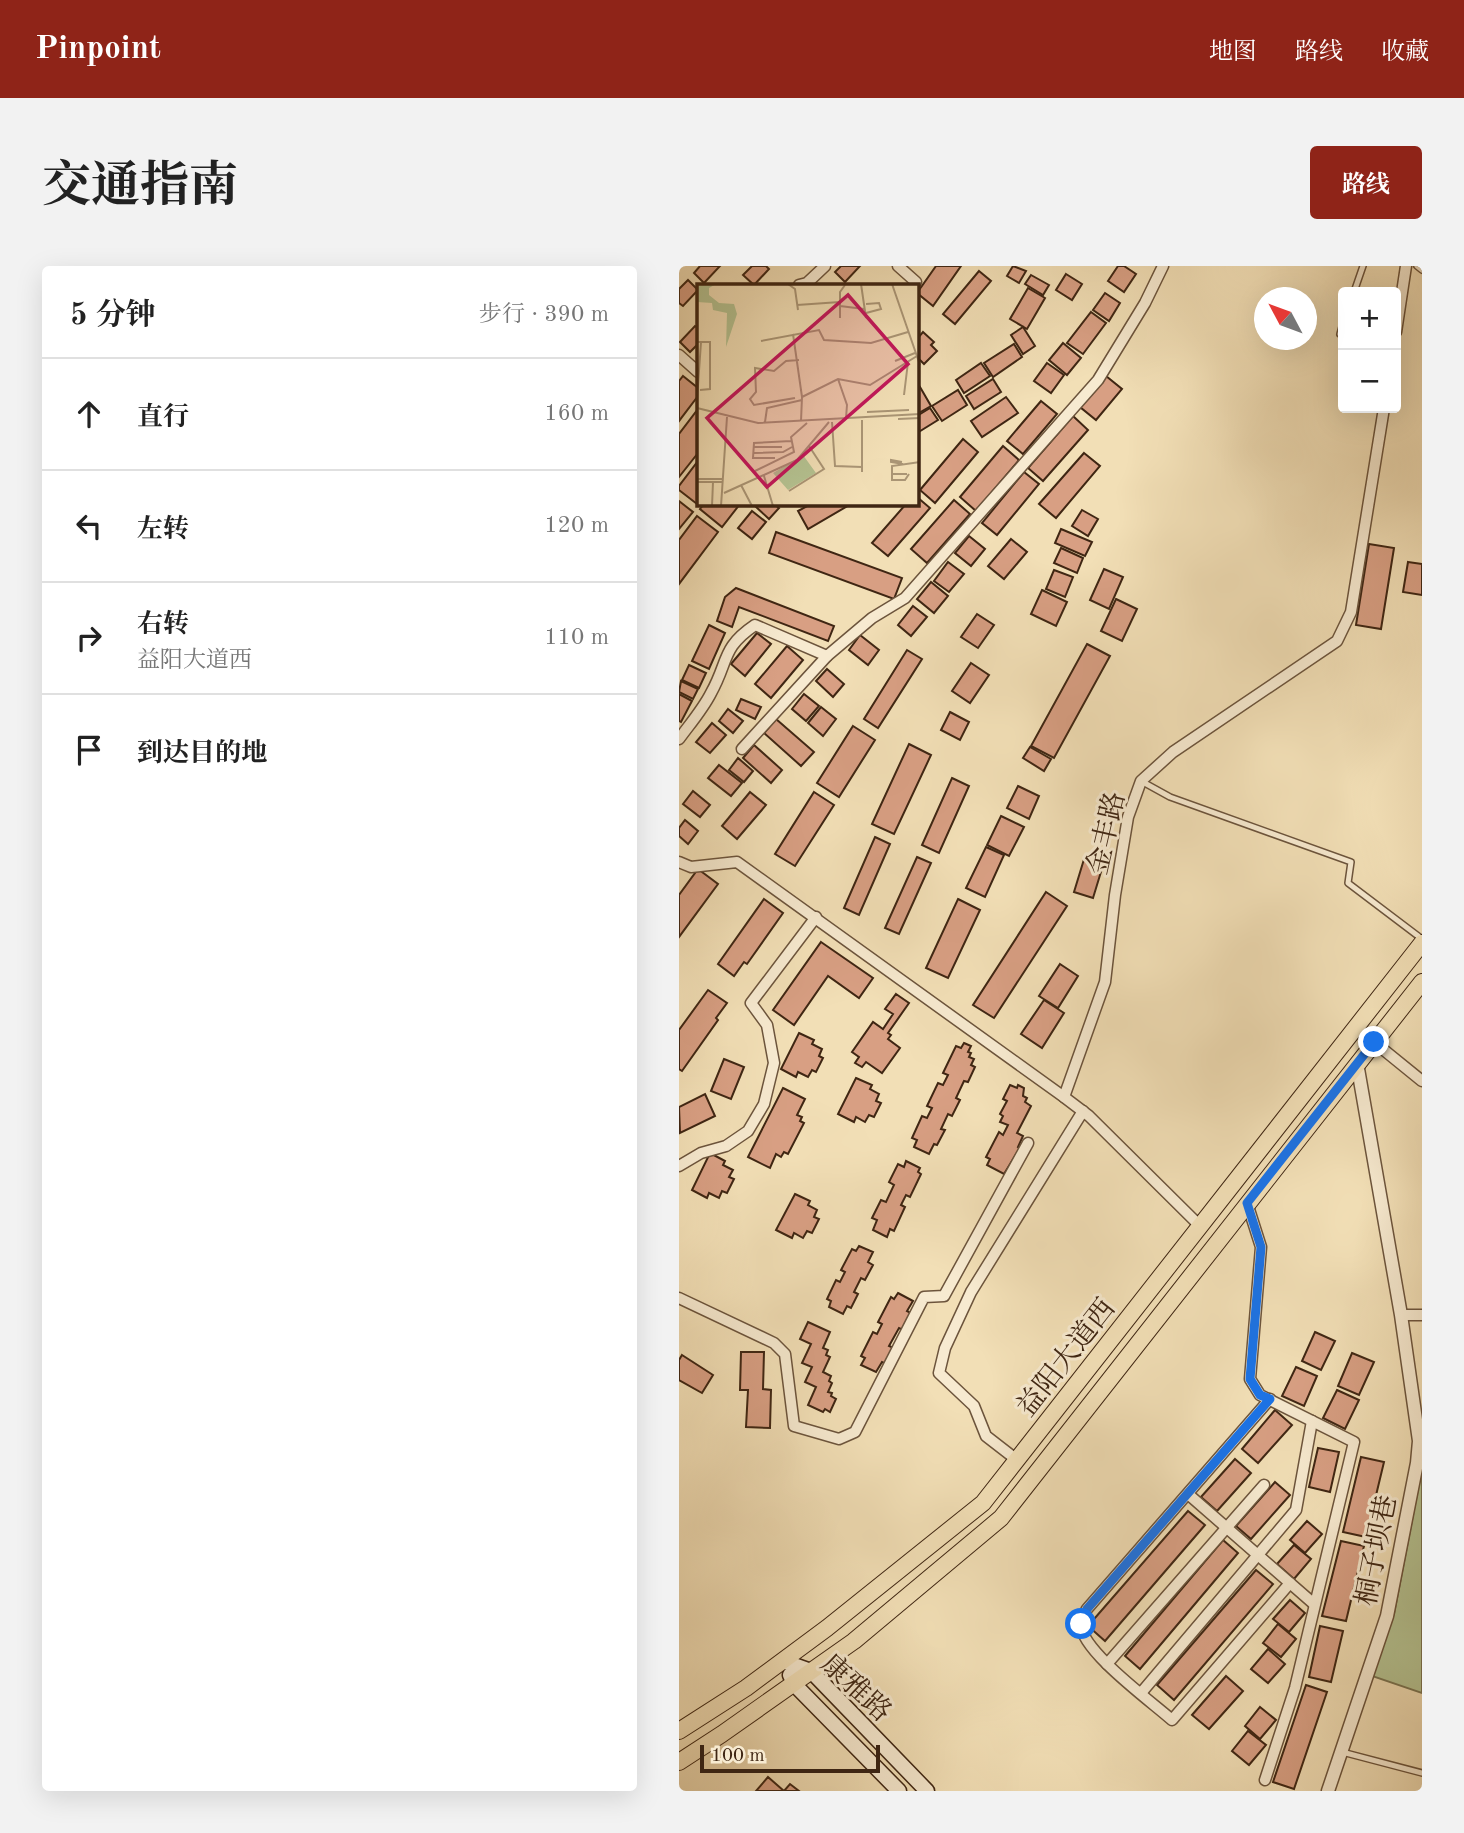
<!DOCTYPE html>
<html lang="zh">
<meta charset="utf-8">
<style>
:root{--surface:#fff;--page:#f2f2f2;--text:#222;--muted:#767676;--line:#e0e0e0;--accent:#8f2418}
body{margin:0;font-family:"Old Standard TT","Noto Serif SC",serif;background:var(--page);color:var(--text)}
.controls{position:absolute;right:21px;top:21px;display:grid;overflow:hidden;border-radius:7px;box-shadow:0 7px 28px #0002}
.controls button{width:63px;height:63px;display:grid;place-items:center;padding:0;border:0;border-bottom:2px solid var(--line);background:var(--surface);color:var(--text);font:35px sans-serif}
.compass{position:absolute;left:575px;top:21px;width:63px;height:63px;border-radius:50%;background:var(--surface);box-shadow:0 7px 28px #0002;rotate:311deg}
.scale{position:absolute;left:21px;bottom:18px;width:180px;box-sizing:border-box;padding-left:7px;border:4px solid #3f2613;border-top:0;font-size:19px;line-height:24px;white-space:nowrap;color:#3f2613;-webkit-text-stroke:5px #f7ead0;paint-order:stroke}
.stop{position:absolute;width:21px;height:21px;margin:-16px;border:5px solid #1a73e8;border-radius:50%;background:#fff}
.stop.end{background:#1a73e8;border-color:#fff;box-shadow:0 2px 7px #0008}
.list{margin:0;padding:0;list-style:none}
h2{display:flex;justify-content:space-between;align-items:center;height:91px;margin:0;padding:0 28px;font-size:30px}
h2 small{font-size:23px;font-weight:400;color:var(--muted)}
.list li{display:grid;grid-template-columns:46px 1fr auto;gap:21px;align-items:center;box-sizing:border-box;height:112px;padding:0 28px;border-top:2px solid var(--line)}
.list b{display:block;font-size:26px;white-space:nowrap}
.list p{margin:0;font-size:23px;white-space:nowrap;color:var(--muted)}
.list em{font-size:23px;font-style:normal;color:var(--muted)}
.icon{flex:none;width:38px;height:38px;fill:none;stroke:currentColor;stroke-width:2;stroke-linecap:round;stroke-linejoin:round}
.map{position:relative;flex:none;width:743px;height:1525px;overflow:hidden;border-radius:7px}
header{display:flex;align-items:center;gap:42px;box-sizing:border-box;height:98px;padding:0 35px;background:var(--accent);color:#fff}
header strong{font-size:33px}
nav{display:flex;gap:38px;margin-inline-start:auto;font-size:24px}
.intro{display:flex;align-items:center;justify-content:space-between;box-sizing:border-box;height:168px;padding:0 42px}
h1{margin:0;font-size:49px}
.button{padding:18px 32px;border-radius:7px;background:var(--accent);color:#fff;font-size:24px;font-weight:700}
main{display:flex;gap:42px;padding:0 42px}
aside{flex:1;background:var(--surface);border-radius:7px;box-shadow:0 7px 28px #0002}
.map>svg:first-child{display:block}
.green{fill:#b5c392;stroke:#7a7452;stroke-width:2}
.building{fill:#d89f83;stroke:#3f2613;stroke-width:2}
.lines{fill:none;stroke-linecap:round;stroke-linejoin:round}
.service-casing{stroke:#6c543c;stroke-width:8}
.minor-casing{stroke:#6c543c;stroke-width:13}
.tertiary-casing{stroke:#6c543c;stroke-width:15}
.secondary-casing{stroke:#3f2613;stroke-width:17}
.primary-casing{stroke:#3f2613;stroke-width:18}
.service{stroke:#f7ead0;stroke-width:5}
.minor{stroke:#f7ead0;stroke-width:10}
.tertiary{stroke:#f7ead0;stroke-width:12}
.secondary{stroke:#f7ead0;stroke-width:14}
.primary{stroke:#f2dfb6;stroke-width:16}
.route{stroke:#1a73e8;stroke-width:9}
.labels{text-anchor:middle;stroke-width:6;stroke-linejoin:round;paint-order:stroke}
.street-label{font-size:28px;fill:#3f2613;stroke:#f7ead0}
.inset-road{fill:none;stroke:#aa9575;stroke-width:2}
.view{fill:#c2185b;fill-opacity:0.15;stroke:#c2185b;stroke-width:3.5}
.inset-edge{fill:none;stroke:#3f2613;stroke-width:3.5}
</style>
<header>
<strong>Pinpoint</strong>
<nav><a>地图</a><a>路线</a><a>收藏</a></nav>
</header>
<div class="intro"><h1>交通指南</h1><a class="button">路线</a></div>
<main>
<aside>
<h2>5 分钟<small>步行 · 390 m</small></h2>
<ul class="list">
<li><svg class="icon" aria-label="ahead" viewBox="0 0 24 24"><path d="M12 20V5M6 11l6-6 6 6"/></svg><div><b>直行</b></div><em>160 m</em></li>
<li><svg class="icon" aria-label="left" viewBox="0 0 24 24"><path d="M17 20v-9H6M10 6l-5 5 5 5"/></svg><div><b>左转</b></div><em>120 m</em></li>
<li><svg class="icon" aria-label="right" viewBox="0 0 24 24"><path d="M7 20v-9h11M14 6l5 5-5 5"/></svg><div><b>右转</b><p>益阳大道西</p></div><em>110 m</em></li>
<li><svg class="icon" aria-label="arrive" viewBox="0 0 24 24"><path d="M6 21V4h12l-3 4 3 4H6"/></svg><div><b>到达目的地</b></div></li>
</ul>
</aside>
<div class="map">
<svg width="743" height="1525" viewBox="0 0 743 1525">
<rect width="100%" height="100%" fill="#f2dfb6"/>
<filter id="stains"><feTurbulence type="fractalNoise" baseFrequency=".00286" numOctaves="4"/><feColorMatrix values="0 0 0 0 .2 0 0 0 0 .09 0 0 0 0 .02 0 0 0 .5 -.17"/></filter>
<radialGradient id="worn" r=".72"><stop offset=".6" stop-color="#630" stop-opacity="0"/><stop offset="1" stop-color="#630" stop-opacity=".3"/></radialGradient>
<path class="green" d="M743,1202V1427L693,1410L715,1348Z"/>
<g class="building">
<path d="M21,0H41L25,17L15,7Z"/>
<path d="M73,0H87L90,3L75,19L64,9Z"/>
<path d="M162,0H181L166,16L156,6Z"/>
<path d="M257,0H282L254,40L238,27Z"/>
<path d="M334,0L347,5L340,17L328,10Z"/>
<path d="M439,0H445L457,8L445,26L429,15Z"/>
<path d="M300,5L312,15L276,58L264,48Z"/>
<path d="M387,8L403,18L393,34L377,24Z"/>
<path d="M352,9L370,19L364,29L346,18Z"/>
<path d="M9,14L19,24L4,40L0,37V23Z"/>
<path d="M349,22L366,32L348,63L331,53Z"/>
<path d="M426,27L441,37L430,55L414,44Z"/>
<path d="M412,46L427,57L404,88L388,77Z"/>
<path d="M16,60L19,62V78L11,86L1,76Z"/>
<path d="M344,61L356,80L344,88L332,69Z"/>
<path d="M244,66L255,76L252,79L258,85L245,98L238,91V73Z"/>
<path d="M384,77L402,92L388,109L370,94Z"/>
<path d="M335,78L343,91L314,111L305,97Z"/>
<path d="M302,97L311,110L285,127L277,114Z"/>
<path d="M368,97L385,109L372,127L355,115Z"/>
<path d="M4,110L19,122V130L0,155V115Z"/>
<path d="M427,110L443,123L417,154L401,141Z"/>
<path d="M314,113L322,126L295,143L287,130Z"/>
<path d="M241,121L252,140L238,148V123Z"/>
<path d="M279,124L288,139L263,155L253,140Z"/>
<path d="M327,131L339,147L303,171L292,155Z"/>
<path d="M362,135L378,148L344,188L328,175Z"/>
<path d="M251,142L259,154L238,167V150Z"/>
<path d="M19,143V187L0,211V168Z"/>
<path d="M394,150L409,164L364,215L349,202Z"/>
<path d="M284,173L299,186L256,237L241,224Z"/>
<path d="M324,180L340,194L297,245L281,231Z"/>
<path d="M405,187L421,200L377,252L360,238Z"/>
<path d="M19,195V237L18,238L0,224V220Z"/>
<path d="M345,206L360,218L318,269L303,257Z"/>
<path d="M238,231L251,242L209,290L193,277L227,238H238Z"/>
<path d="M275,234L291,248L248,297L232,283Z"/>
<path d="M0,235L14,246L0,263Z"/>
<path d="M25,238H61L43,261L21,243Z"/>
<path d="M78,238H95L100,242L90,253L76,240Z"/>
<path d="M132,238H172L129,263L119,245Z"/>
<path d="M403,244L419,253L409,270L393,260Z"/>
<path d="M73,245L87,256L73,273L59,262Z"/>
<path d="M18,250L39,266L0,318V274Z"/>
<path d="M382,263L413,276L406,290L376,277Z"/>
<path d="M97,266L223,312L215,333L90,287Z"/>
<path d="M290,270L306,283L292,300L276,287Z"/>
<path d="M332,273L348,286L325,313L309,300Z"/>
<path d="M690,278L715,282L702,363L677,359Z"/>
<path d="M382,282L404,292L398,307L375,297Z"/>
<path d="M269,296L285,308L270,326L255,315Z"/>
<path d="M729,296L743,298V329L724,326Z"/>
<path d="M425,303L444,311L430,343L411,334Z"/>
<path d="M375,304L394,311L386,331L367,323Z"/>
<path d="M252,316L269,330L255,347L238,333Z"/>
<path d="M57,322L155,360L149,375L60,341L53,361L38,355L46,331Z"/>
<path d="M363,324L388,336L377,360L352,348Z"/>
<path d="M437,333L458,343L443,375L422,365Z"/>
<path d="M234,340L248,351L232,370L219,359Z"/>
<path d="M298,348L315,359L299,382L282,371Z"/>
<path d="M30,359L46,367L30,403L13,395Z"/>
<path d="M78,367L92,378L66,410L52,398Z"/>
<path d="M181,369L200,384L189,399L170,384Z"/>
<path d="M408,378L431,390L375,492L352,480Z"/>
<path d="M108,380L124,394L92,432L76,418Z"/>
<path d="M228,384L243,393L199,462L185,453Z"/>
<path d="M292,397L310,409L291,437L273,425Z"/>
<path d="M10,399L27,407L20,422L3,414Z"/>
<path d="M148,403L165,418L154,431L137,415Z"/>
<path d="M2,415L19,423L14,433L0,426Z"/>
<path d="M0,428L13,435L2,456L0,455Z"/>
<path d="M125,428L140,440L127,455L113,443Z"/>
<path d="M62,433L82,441L76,453L57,444Z"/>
<path d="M142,441L157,453L144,470L129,457Z"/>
<path d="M49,443L64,455L54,467L40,455Z"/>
<path d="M271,446L290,456L281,474L262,464Z"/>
<path d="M97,453L135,486L122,500L85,467Z"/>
<path d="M33,457L47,469L31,487L17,476Z"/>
<path d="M174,460L196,474L160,531L138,517Z"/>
<path d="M230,478L252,489L215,568L193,558Z"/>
<path d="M75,479L103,504L92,517L64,492Z"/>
<path d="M351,481L372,493L365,505L344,492Z"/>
<path d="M59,492L74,505L65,516L50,504Z"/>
<path d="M40,499L63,517L52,530L29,512Z"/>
<path d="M273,512L290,520L260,587L243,579Z"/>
<path d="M339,520L360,530L350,553L328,542Z"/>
<path d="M14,525L31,539L21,551L4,538Z"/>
<path d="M71,526L87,539L58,573L43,560Z"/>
<path d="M135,526L155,539L116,600L96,588Z"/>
<path d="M322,550L345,561L330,590L308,579Z"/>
<path d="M6,554L19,565L9,578L0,570V562Z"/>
<path d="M196,571L211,578L180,649L165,642Z"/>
<path d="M307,581L325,589L306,631L287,622Z"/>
<path d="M406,590L425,596L414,632L395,626Z"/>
<path d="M238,591L252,597L220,668L206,662Z"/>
<path d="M19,603L39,618L0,671V629Z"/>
<path d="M367,626L388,640L315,752L294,739Z"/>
<path d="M85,633L104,647L68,698L65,696L55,710L39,698Z"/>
<path d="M279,633L301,644L269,712L247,702Z"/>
<path d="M142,676L194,712L180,732L149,710L115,759L94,744Z"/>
<path d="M381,698L399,710L379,742L360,730Z"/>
<path d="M29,724L48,737L37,752L39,754L3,805L0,803V764Z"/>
<path d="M217,728L230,737L209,767L212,769L209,773L221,782L203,807L187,796L183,801L176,797L180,791L173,786L194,756L204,763L214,748L206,743Z"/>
<path d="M365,734L385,747L363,782L342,768Z"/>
<path d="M120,767L135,774L133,778L143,783L140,790L144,792L137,806L133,804L129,811L119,806L117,811L102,803Z"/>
<path d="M285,777L292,780L289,786L292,787L290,791L295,793L292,799L296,801L289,816L285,815L277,832L281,834L273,850L269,848L262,863L266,864L258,879L255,878L250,888L235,881L238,874L233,872L243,850L248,852L253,842L248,840L259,817L264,819L269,809L264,807L277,780L282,782Z"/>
<path d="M45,793L65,801L52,833L32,825Z"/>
<path d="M177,812L193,819L191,823L200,828L197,835L202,837L195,851L190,849L186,856L177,851L175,856L159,848Z"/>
<path d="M331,819L338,822L339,819L345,822L344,830L348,832L346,836L352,840L338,867L344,870L339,881L341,882L325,908L308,899L311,893L307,891L320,866L324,869L329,859L321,856L324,850L321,848L328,835L324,833Z"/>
<path d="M104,822L126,833L118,849L123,851L121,855L125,857L109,888L105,886L102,891L97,888L91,902L69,891Z"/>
<path d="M26,828L36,850L1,867L0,841Z"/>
<path d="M31,887L46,895L44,899L54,904L50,911L55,913L48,927L43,925L40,932L30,927L28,932L13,924Z"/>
<path d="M227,895L241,902L239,906L242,908L231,931L227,929L222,939L226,941L215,965L211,963L208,971L194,964L198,954L193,952L202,934L207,936L215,919L210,916L219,898L225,901Z"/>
<path d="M116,928L131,935L129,939L138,944L135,951L140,953L133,967L128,965L124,972L115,967L113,972L97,964Z"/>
<path d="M180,980L194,986L189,996L194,999L186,1014L182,1012L175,1026L179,1028L172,1042L168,1040L164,1048L150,1041L152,1035L148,1033L157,1014L161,1016L166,1006L162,1004L173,983L177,985Z"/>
<path d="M219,1027L234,1035L228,1045L232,1047L224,1064L220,1062L210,1080L215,1082L207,1098L203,1096L197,1106L182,1099L186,1092L182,1090L194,1066L198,1068L203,1058L199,1056L212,1031L215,1033Z"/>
<path d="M129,1056L151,1066L144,1082L149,1084L147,1089L151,1091L144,1106L152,1110L150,1115L153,1117L149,1126L153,1127L152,1130L157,1133L151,1146L146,1143L144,1146L129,1139L137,1121L126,1116L133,1101L123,1097L132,1078L121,1073Z"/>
<path d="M636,1066L656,1075L642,1104L623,1095Z"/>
<path d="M62,1086H85L84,1123L92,1124L91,1162L67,1161L69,1124H61Z"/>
<path d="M673,1087L695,1096L680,1129L659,1120Z"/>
<path d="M3,1089L34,1109L23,1127L0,1114V1094Z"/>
<path d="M617,1101L638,1110L625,1140L603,1130Z"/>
<path d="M658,1124L680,1134L666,1163L644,1152Z"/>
<path d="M596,1144L613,1159L579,1197L563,1183Z"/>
<path d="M639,1182L660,1186L651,1226L630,1221Z"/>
<path d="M682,1191L705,1196L687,1271L664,1266Z"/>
<path d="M556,1193L572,1207L538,1245L522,1231Z"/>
<path d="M596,1216L611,1229L572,1273L557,1260Z"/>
<path d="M509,1245L526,1259L426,1375L409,1360Z"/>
<path d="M628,1255L643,1268L626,1287L611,1274Z"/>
<path d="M544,1274L559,1287L461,1403L446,1390Z"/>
<path d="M662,1275L685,1280L667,1355L643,1350Z"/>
<path d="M615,1279L632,1293L615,1313L598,1298Z"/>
<path d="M577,1304L594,1318L495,1434L478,1419Z"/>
<path d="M611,1334L626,1347L610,1366L594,1353Z"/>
<path d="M599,1358L617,1373L602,1391L584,1377Z"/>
<path d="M641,1360L664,1365L652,1416L630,1411Z"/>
<path d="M589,1383L606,1398L589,1417L572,1403Z"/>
<path d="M547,1410L564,1425L530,1463L513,1449Z"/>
<path d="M627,1419L648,1426L615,1523L594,1516Z"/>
<path d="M581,1441L597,1454L581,1473L566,1460Z"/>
<path d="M569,1465L587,1479L570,1499L553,1485Z"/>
<path d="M89,1511L105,1525L111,1518L120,1525H77Z"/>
</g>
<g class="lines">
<g class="service-casing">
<g id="service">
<path d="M738,0L743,4"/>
<path d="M675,26L684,0"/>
<path d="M661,68L664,57"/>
<path d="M462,515L491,531L672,596L669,617L743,673"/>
<path d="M663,1486L743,1507"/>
</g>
</g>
<g class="minor-casing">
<g id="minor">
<path d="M219,0L237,16"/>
<path d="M120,19L128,17L146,0"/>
<path d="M717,66L727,0"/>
<path d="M0,89L19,106"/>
<path d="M0,473C11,458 24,443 32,427C50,395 42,382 76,359L148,390L193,352L226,332L419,114L466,37L484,0"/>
<path d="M63,483L148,390"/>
<path d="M0,596L12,601L58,596L385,831"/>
<path d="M695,776L743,815"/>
<path d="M0,900L22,887L47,880L69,865L85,838L95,797L88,759L72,737L137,651"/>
<path d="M568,937L582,981L571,1113L581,1129L675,1176L616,1422L586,1514"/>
<path d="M521,960L410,850L385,831L426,716L436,629L449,551L462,515L494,486L658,375L672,346L705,142"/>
<path d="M0,1032L95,1077L106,1088L115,1160L160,1173L176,1166L245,1031L265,1030L349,877"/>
<path d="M722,1049H743"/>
<path d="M591,1133L408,1343C406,1347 402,1354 402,1358C401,1384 473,1436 493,1454L611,1317"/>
<path d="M338,1194L307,1170L295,1140L260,1107L266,1082L292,1026L404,845"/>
<path d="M509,1228L635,1338"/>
<path d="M428,1398L585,1219"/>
<path d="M462,1427L617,1244L633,1155"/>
</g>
</g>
<g class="tertiary-casing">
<path id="tertiary" d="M649,1525L708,1350L738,1197L740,1175L722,1049L678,797"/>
</g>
<g class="secondary-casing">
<g id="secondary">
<path d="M104,1395L132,1405L248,1525"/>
<path d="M111,1409L115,1418L220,1525"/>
</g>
</g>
<g class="primary-casing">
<g id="primary">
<path d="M0,1465L67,1422L148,1362L304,1237L743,677"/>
<path d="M0,1496L43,1468L175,1375L322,1252L743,716"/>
</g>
</g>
<use href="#service" class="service"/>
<use href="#minor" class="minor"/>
<use href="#tertiary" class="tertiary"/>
<use href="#secondary" class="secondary"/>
<use href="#primary" class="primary"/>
</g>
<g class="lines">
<path class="route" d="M402,1358L408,1343L591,1133L581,1129L571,1113L582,981L568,937L695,776"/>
</g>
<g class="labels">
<g class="street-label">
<text transform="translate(426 567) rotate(-77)" y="10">金丰路</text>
<text transform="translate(386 1091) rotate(-52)" y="10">益阳大道西</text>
<text transform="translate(696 1284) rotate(-79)" y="10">桐子坝巷</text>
<text transform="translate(178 1421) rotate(43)" y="10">康雅路</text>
</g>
</g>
<g transform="translate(18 18)">
<rect width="222" height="222" fill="#f2dfb6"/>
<path d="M0,0H19L12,4V11L22,19L37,20L40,30L29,63L30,29L16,26L15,19L0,18ZM106,171L119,189L91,206L76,189Z" fill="#b5c392"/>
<path class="inset-road" d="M91,0L98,5L101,26M164,0L169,34M195,0L223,81M169,20L182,19L184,25L169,29M100,21L143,18M143,22L167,25M143,34V8L148,1M96,50L105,113M64,57L122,46L127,56L174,59L211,48M0,58H13V105L3,106M198,77L218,69M141,95L150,121L149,134M207,111L211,78M98,114L57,121L53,115L59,108L58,84L77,87L89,77L102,76M0,116L4,58M0,124L61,139L223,130M170,128L212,126M201,135L223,134M165,136V188M104,137L105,113L141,95L173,101L220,72M68,138L70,124L105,116M135,138L138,182L165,183M56,163H85M57,169L86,168L95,163M78,174H56L57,159L94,157M205,178L194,176V178L206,180M58,187L97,168L94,153L110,139M195,190V196H208L212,190M210,190H195V182L223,178M67,192L76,222M0,195H26M0,198H26M44,201L55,222M92,207L127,185L112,162M27,209L100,176L132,138M15,222L16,198M24,222L30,133"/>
<path class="view" d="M151,11L211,80L70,203L10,134Z"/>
<rect width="222" height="222" class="inset-edge"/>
</g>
<rect width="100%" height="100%" filter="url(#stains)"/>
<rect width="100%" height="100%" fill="url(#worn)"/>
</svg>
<div class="controls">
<button>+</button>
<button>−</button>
</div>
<svg class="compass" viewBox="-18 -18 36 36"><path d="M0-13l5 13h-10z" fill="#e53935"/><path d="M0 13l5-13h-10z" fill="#767676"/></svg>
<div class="scale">100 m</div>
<div class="stop" style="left:402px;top:1358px"></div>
<div class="stop end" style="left:695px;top:776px"></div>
</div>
</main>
